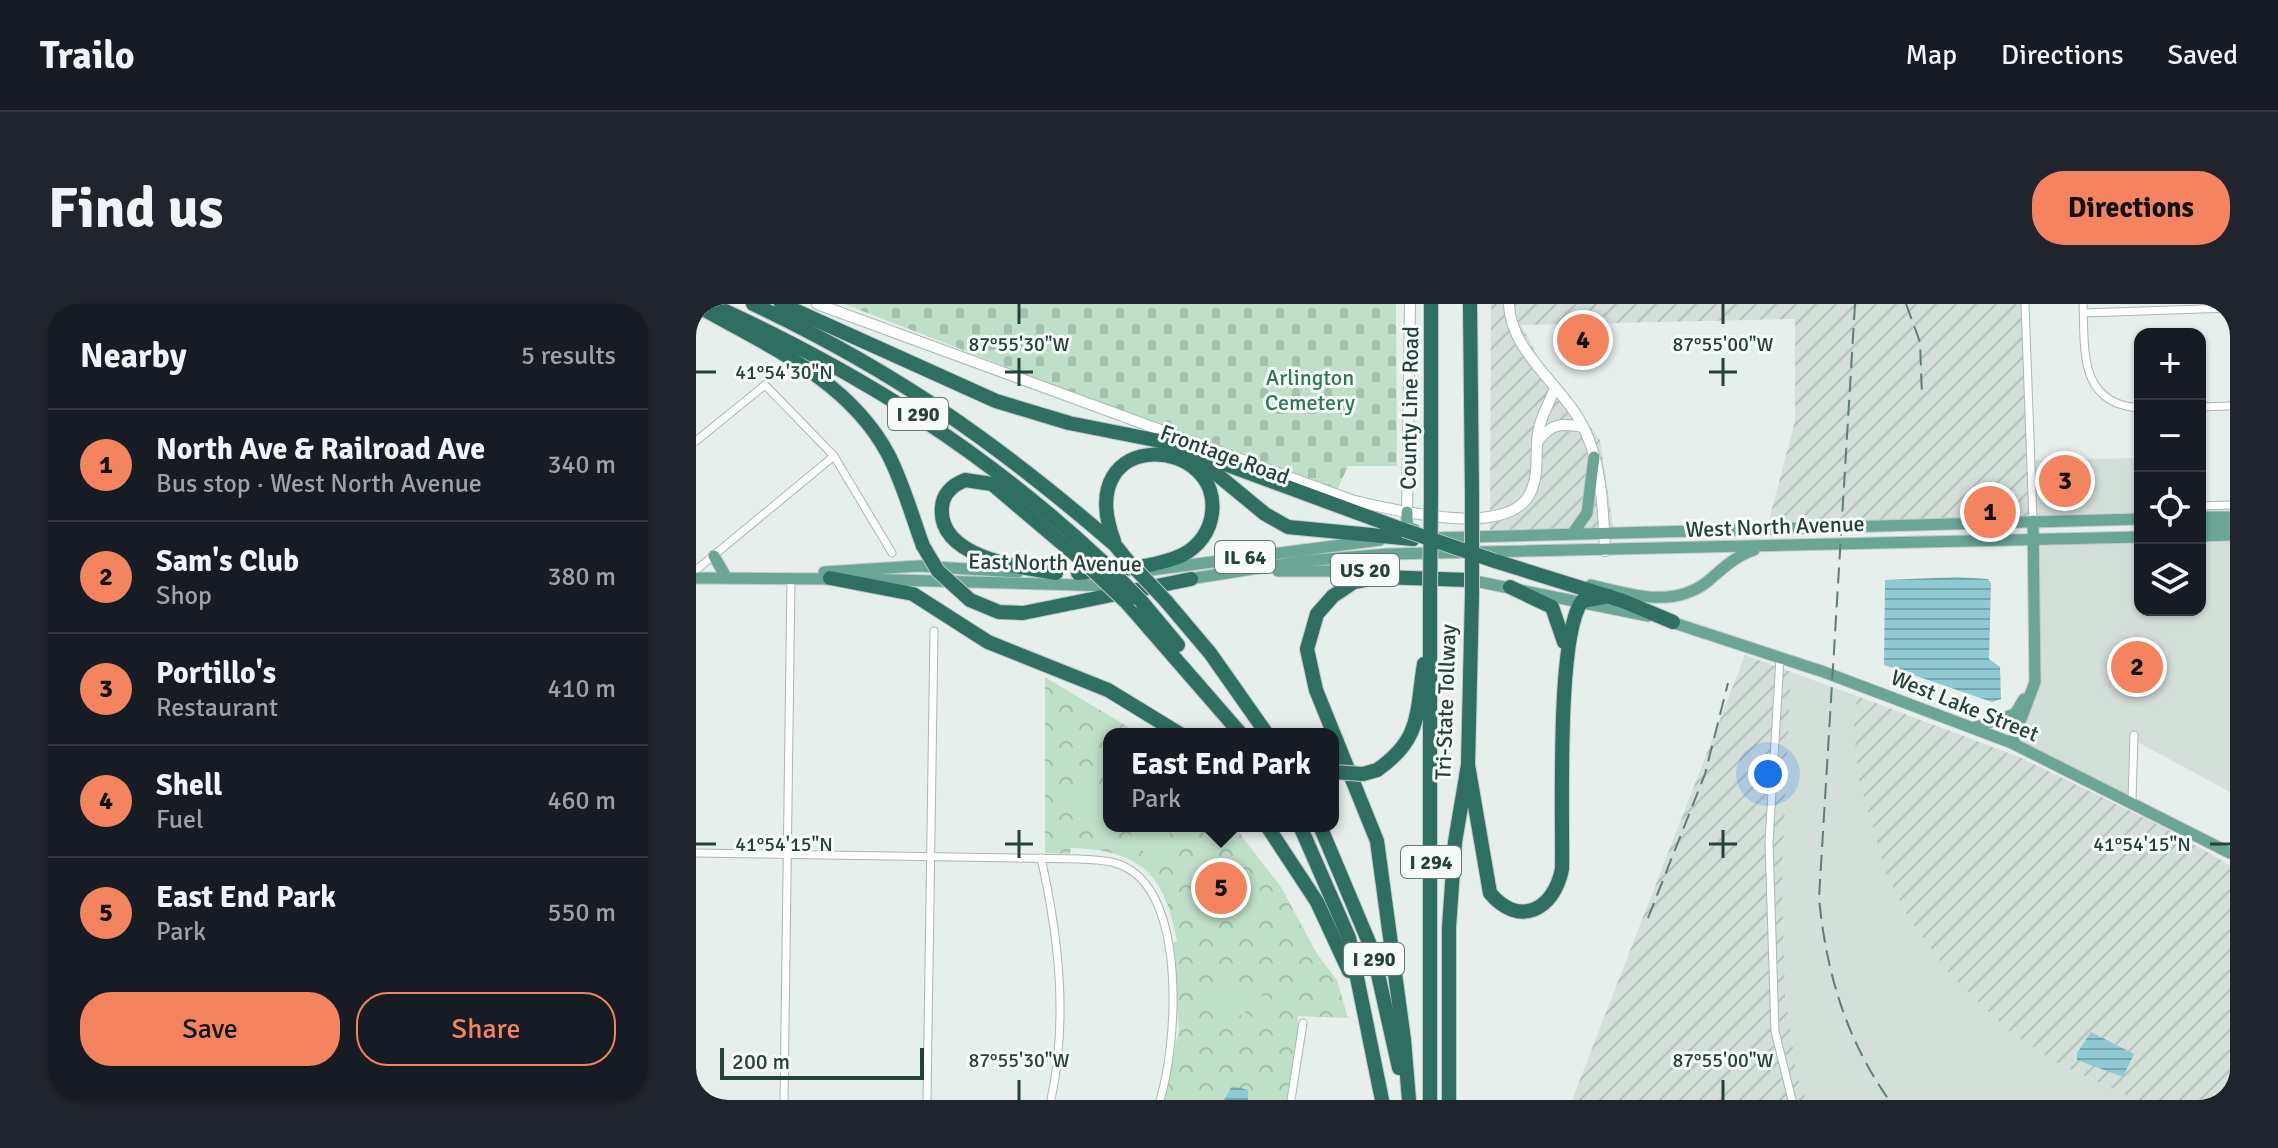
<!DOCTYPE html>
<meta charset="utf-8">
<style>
:root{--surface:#171b24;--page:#20242c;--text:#f1f3f6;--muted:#9ea1a6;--line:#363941;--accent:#f4845f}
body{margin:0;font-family:Signika,sans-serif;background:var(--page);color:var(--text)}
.controls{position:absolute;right:24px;top:24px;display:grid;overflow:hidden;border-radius:16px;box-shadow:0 2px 6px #0004}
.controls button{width:72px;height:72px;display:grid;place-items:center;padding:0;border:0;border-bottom:2px solid var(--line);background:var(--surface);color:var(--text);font:40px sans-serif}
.scale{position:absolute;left:24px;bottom:20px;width:204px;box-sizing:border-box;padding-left:8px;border:4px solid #24423a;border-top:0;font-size:22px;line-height:28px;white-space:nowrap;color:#24423a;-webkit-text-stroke:6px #f7fbf9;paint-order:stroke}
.you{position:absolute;left:1072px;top:470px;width:28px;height:28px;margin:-20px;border:6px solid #fff;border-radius:50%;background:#1a73e8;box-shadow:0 0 0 12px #1a73e833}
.badge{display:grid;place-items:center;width:52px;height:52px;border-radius:50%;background:var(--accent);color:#111;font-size:26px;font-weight:700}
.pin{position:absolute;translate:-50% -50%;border:4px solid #fff;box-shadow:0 2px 8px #0006}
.popup{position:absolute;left:407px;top:424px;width:236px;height:104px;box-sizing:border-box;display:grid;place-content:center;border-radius:16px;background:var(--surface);filter:drop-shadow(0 2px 6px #0005);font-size:26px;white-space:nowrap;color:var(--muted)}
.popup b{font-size:30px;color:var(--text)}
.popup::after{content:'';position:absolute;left:50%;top:100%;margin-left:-16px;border:16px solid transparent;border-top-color:var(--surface)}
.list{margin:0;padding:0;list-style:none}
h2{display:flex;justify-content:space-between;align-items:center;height:104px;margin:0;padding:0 32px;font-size:34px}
h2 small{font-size:26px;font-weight:400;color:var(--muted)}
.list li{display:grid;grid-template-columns:52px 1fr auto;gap:24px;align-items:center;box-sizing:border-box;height:112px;padding:0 32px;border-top:2px solid var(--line)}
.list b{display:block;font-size:30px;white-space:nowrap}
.list p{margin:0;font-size:26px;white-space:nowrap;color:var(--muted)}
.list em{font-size:26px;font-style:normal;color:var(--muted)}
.actions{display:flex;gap:16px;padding:24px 32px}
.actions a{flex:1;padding:18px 0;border:2px solid var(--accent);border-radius:32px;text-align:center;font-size:28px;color:var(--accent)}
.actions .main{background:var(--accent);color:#111}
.icon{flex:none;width:44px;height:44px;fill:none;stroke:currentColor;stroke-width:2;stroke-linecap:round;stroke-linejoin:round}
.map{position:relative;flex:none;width:1534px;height:796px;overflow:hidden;border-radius:32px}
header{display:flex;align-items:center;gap:48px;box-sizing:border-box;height:112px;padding:0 40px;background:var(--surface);border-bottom:2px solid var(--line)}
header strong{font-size:38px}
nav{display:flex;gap:44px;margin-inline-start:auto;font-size:28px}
.intro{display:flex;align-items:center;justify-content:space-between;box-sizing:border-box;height:192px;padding:0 48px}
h1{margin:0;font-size:56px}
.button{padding:20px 36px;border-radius:32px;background:var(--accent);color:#111;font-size:28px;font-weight:700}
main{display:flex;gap:48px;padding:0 48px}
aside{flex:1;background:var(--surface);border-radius:32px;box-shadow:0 2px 6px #0004}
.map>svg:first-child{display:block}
.built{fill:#d4dfda}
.industrial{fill:url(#industrial-furrows)}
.cemetery{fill:url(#cemetery-stones)}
.park{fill:url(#park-crowns)}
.pitch{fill:#bfe0c8}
.water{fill:url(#water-rules)}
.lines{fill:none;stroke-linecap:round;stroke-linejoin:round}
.street-casing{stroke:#a8b8b2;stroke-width:9}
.secondary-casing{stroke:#a4bbb3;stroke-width:12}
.primary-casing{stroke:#c2cac8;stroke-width:13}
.highway-casing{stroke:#c2cac8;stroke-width:16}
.street{stroke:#fff;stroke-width:7}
.secondary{stroke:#fff;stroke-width:10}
.primary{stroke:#6aa596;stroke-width:11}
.highway{stroke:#2f6f62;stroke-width:14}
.rail{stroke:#5f7d75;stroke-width:2;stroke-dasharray:16 8;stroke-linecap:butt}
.highway-bridge-casing{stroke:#c2cac8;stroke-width:16;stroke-linecap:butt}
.highway-bridge{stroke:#2f6f62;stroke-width:14}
.ticks{fill:none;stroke:#24423a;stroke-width:3}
.labels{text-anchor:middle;stroke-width:6;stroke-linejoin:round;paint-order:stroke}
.shield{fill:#f7fbf9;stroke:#637a73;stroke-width:2}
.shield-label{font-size:20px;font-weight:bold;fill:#24423a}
.park-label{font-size:22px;fill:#2d7a4b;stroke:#f7fbf9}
.street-label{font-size:22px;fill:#24423a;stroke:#f7fbf9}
.ticks-label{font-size:20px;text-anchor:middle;fill:#24423a;stroke:#f7fbf9;stroke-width:6;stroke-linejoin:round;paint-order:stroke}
</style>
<header>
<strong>Trailo</strong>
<nav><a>Map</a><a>Directions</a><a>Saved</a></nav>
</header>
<div class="intro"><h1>Find us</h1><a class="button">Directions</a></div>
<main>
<aside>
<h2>Nearby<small>5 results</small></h2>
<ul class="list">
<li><span class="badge">1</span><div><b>North Ave &amp; Railroad Ave</b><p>Bus stop · West North Avenue</p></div><em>340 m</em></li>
<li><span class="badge">2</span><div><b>Sam's Club</b><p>Shop</p></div><em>380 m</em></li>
<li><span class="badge">3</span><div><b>Portillo's</b><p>Restaurant</p></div><em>410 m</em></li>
<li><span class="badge">4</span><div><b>Shell</b><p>Fuel</p></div><em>460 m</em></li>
<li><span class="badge">5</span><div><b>East End Park</b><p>Park</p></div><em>550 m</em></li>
</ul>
<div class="actions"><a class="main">Save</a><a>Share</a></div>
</aside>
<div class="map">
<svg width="1534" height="796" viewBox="0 0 1534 796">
<defs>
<pattern id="industrial-furrows" width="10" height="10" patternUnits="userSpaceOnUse" patternTransform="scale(2)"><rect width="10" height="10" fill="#d4dfda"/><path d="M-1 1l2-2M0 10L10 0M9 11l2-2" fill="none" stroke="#b6c1bc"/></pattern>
<pattern id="cemetery-stones" width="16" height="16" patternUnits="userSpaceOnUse" patternTransform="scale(2)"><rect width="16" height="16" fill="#bfe0c8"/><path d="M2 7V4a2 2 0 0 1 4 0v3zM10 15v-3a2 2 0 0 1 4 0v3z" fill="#a4c1ad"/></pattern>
<pattern id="park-crowns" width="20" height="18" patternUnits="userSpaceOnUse" patternTransform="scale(2)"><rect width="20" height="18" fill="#bfe0c8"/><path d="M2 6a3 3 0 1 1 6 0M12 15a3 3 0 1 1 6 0" fill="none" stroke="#a4c1ad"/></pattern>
<pattern id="water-rules" width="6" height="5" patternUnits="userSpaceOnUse" patternTransform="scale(2)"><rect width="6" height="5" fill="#8ec9d4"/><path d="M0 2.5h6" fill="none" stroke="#74a5ad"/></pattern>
</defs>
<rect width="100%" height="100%" fill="#e6efeb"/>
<g class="built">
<path d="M1444,154V215L1337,217L1333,156Z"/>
<path d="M1534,231V488L1436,435L1434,496L1316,439L1335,393L1337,235L1444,233V306H1504V232Z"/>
<path d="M1095,368L1161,392L1158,422L1361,759L1430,791L1428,796H1110L1101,772L1089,690L1086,572Z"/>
</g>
<g class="industrial">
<path d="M795,0H1329L1337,217L1071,224L1099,117V15L825,21L846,59L904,136L918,228L794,232Z"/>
<path d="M1049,351L1095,368L1086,572L1089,690L1101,772L1110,796H876Z"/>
<path d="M1161,392L1323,453L1467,523L1534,561V796H1428L1430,791L1361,759L1314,728L1253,669L1214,616L1190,569L1162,472L1158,422Z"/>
</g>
<path class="cemetery" d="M148,0H700L701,162H652L641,186L471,125Z"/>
<path class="park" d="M349,373L444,430H413V522H538L585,583L621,650L641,676L652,714L602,712L601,749L591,796H468L483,725L475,640L481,637C469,569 443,546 375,544L374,550L349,549Z"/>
<g class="pitch">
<path d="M395,490L409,495L415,522L381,521V491Z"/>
<path d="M441,522L477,523L462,552L457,553L431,537Z"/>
<path d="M562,577L568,610L560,616L533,614L522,604L521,581Z"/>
<path d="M528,675L541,679L532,714L519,710Z"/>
<path d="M544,686L555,688L548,712L538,709Z"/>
<path d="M562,691L573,693L567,717L556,714Z"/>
<path d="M576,694L587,697L581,720L570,717Z"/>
</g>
<g class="water">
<path d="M1262,273L1292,275L1295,279L1293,355L1304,363L1305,395L1296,398L1188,361L1189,276Z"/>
<path d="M1395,728L1438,750L1427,773L1381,756V749Z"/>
<path d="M536,782L552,786V796H528Z"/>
</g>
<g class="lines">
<g class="street-casing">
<g id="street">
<path d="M1329,0L1337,217"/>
<path d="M1387,0C1389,46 1382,100 1444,104"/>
<path d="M1388,9L1534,4"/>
<path d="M1504,103L1534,102"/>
<path d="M0,137L69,81L138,152L196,249"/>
<path d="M1504,202L1534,201"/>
<path d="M0,266L138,152"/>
<path d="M1084,354L1073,538L1079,727L1096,796"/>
<path d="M1436,497L1438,431"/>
<path d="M0,549L383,555C400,556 417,556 431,564C491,596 481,742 464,796"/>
<path d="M345,554C363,634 372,715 355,796"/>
<path d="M88,796L95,274"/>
<path d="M231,796L238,327"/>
<path d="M595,796L607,719"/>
</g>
</g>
<g class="secondary-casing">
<g id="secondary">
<path d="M121,0L658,197C698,205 817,238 836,185C844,165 838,144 843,124C846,111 854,97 859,84"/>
<path d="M813,0C814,45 861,78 883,115C906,154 907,203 909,247"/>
<path d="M842,137C856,119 865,119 887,123"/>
<path d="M711,208L714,0"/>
</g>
</g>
<g class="primary-casing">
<g id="primary">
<path d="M711,208V223L719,226"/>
<path d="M1504,213H1534"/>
<path d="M1504,223L1534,220"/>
<path d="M877,229L891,209L898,153"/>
<path d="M1504,232L1534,231"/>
<path d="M737,234L1444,215"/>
<path d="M18,252L30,273"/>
<path d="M455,266L684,236"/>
<path d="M582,267H697"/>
<path d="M128,268L223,262L322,268"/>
<path d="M0,274L142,275"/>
<path d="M163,275L418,282"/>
<path d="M769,275L952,312"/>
<path d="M487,276L607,257L692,250L1444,233"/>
<path d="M895,281C933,290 976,305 1011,278C1025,266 1039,252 1058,246"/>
<path d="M969,316L1128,368L1316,439L1534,549"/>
<path d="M1280,423L1319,410L1328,395"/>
<path d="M1316,439L1339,378L1337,217"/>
</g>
</g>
<g class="highway-casing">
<g id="highway">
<path d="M14,0C163,68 286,145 406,257"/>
<path d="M57,0C199,67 301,139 419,241L431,256"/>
<path d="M85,0L300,97L373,119L469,138L708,226"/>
<path d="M774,0L776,191"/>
<path d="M0,1C70,41 152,75 192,150C207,179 216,212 227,242"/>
<path d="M501,154L569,210L592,223L717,235"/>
<path d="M735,190V0"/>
<path d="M799,257L927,297L977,318"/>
<path d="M360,269C326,264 241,254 246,203C247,189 257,181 269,176L296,180L388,258"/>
<path d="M382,269C413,266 449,265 479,254C497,248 511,233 515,215C533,131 374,120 418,237"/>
<path d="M134,274L217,290L292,338L412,386L484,430"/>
<path d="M814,283L856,303L868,338"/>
<path d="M734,292V796"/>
<path d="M274,296L303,308L327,309L495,275"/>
<path d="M470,297L514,349L571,430"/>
<path d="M446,298L482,341"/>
<path d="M431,299L545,430"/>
<path d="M772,461L794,589C823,624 858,606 866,565C867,512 860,333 886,297L913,292"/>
<path d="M681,466C726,435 720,409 728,360"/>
<path d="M571,522L621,598L653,667"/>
<path d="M604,522L653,634L686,796"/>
<path d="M624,522L677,648L703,764"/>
<path d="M713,796L708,736L681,537L620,386L611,345L621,310L637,292L658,278L685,273L772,276"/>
<path d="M753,796V623L759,538L772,461L776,290"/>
</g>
</g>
<use href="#street" class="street"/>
<use href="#secondary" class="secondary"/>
<use href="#primary" class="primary"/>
<use href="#highway" class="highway"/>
<g class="rail">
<path d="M1159,0L1123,594C1130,668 1150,735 1193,796"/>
<path d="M1210,0L1224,38L1226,93"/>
<path d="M952,614L1009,470L1032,379"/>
</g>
<g class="highway-bridge-casing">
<g id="highway-bridge">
<path d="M776,191V290"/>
<path d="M708,226L799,257"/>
<path d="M227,242L242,267L274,296"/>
<path d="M431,256L470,297"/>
<path d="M406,257L446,298"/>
<path d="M388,258L431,299"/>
<path d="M734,292L735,190"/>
<path d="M637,468L667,470L681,466"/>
</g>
</g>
<use href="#highway-bridge" class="highway-bridge"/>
</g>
<path class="ticks" d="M323,0V20M1027,0V20M323,54V82M1027,54V82M0,68H20M309,68H337M1013,68H1041M323,526V554M1027,526V554M0,540H20M309,540H337M1013,540H1041M1514,540H1534M323,776V796M1027,776V796"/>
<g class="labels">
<g class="shield">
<rect x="192" y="94" width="60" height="32" rx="6"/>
<rect x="519" y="237" width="60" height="32" rx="6"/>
<rect x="635" y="250" width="68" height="32" rx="6"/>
<rect x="705" y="542" width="60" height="32" rx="6"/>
<rect x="648" y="639" width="60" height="32" rx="6"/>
</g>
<g class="shield-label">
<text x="222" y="117">I 290</text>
<text x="549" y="260">IL 64</text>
<text x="669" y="273">US 20</text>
<text x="735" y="565">I 294</text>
<text x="678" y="662">I 290</text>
</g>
<g class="park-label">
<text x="614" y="81">Arlington<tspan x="614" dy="25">Cemetery</tspan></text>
</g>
<g class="street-label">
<text transform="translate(713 104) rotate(-89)" y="8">County Line Road</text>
<text transform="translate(529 150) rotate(20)" y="8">Frontage Road</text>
<text transform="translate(1079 222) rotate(-2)" y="8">West North Avenue</text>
<text transform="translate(359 258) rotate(1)" y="8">East North Avenue</text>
<text transform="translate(749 398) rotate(-88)" y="8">Tri-State Tollway</text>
<text transform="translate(1269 401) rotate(22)" y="8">West Lake Street</text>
</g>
</g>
<g class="ticks-label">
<text x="323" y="47">87°55'30"W</text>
<text x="1027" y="47">87°55'00"W</text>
<text x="88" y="75">41°54'30"N</text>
<text x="88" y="547">41°54'15"N</text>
<text x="1446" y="547">41°54'15"N</text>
<text x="323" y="763">87°55'30"W</text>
<text x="1027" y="763">87°55'00"W</text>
</g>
</svg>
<div class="controls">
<button>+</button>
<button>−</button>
<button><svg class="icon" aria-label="locate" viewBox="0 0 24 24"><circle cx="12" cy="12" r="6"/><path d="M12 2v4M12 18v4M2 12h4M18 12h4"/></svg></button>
<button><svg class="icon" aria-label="layers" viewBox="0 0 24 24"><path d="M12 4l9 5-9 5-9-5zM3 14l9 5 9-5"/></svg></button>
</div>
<div class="scale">200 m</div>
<div class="you"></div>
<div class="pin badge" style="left:1294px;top:208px">1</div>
<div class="pin badge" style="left:1441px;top:363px">2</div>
<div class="pin badge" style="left:1369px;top:177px">3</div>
<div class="pin badge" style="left:887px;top:36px">4</div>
<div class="pin badge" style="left:525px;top:584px">5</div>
<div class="popup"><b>East End Park</b>Park</div>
</div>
</main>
